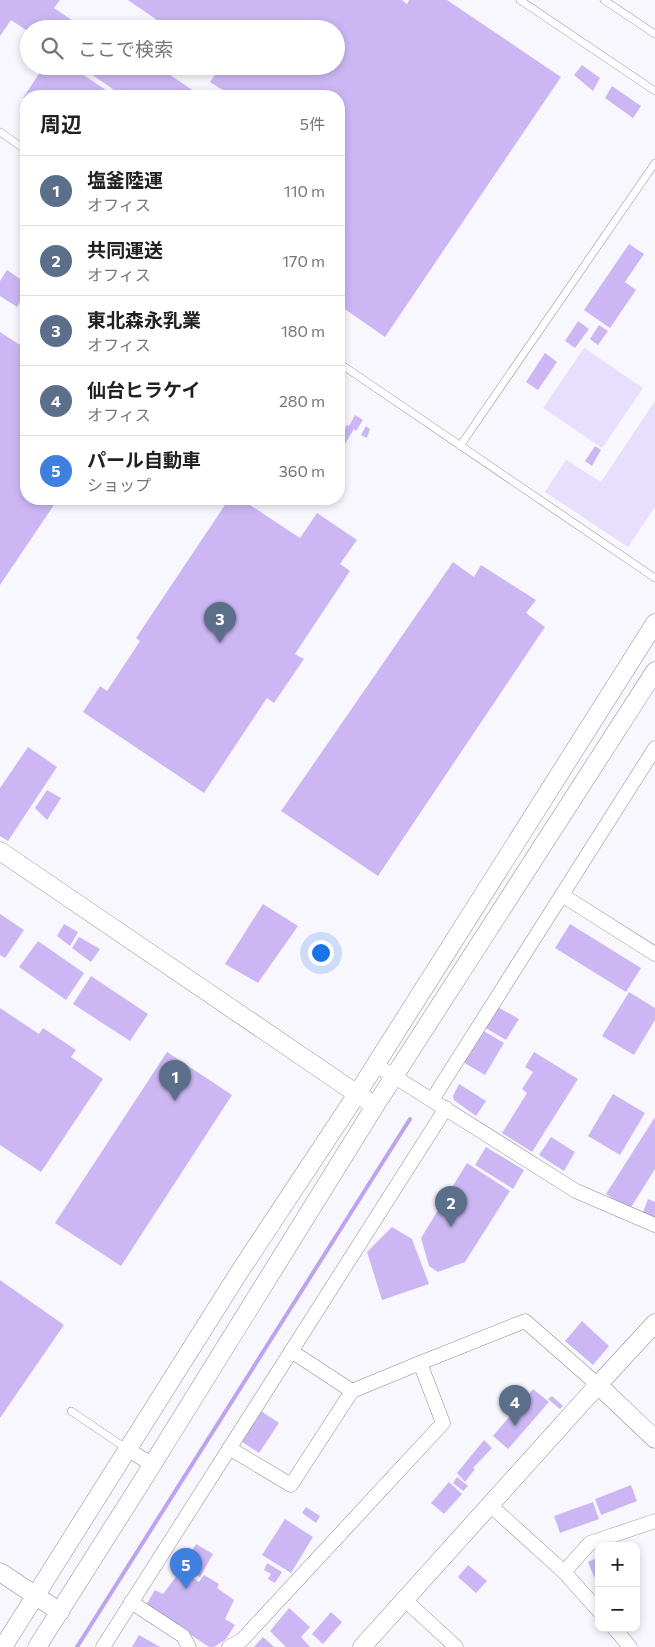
<!DOCTYPE html>
<html lang="ja">
<meta charset="utf-8">
<style>
:root{--surface:#fff;--page:#f6f6f6;--text:#202124;--muted:#757577;--line:#e0e0e0;--accent:#ea580c}
body{margin:0;font-family:Commissioner,"Noto Sans JP",sans-serif;background:var(--page);color:var(--text)}
.controls{position:absolute;right:15px;bottom:15px;display:grid;overflow:hidden;border-radius:10px;box-shadow:0 2px 8px #0003}
.controls button{width:45px;height:45px;display:grid;place-items:center;padding:0;border:0;border-bottom:1px solid var(--line);background:var(--surface);color:var(--text);font:25px sans-serif}
.you{position:absolute;left:320px;top:952px;width:18px;height:18px;margin:-12px;border:4px solid #fff;border-radius:50%;background:#1a73e8;box-shadow:0 0 0 8px #1a73e833}
.badge{display:grid;place-items:center;width:32px;height:32px;border-radius:50%;background:var(--accent);color:#fff;font-size:16px;font-weight:700}
.pin{position:absolute;translate:-50% -41px;filter:drop-shadow(0 1px 2px #0008)}
.pin::after{content:'';position:absolute;top:26px;width:18px;height:15px;background:inherit;clip-path:polygon(0 0,100% 0,50% 100%)}
.list{margin:0;padding:0;list-style:none}
h2{display:flex;justify-content:space-between;align-items:center;height:65px;margin:0;padding:0 20px;font-size:21px}
h2 small{font-size:16px;font-weight:400;color:var(--muted)}
.list li{display:grid;grid-template-columns:32px 1fr auto;gap:15px;align-items:center;box-sizing:border-box;height:70px;padding:0 20px;border-top:1px solid var(--line)}
.list b{display:block;font-size:19px;white-space:nowrap}
.list p{margin:0;font-size:16px;white-space:nowrap;color:var(--muted)}
.list em{font-size:16px;font-style:normal;color:var(--muted)}
.icon{flex:none;width:28px;height:28px;fill:none;stroke:currentColor;stroke-width:2;stroke-linecap:round;stroke-linejoin:round}
.map{position:relative;flex:none;width:655px;height:1647px;overflow:hidden}
.search{position:absolute;background:var(--surface);box-shadow:0 2px 8px #0003;left:20px;top:20px;width:325px;height:55px;display:flex;align-items:center;gap:12px;box-sizing:border-box;padding:0 18px;border-radius:28px;color:var(--muted);font-size:19px}
.panel{position:absolute;background:var(--surface);box-shadow:0 2px 8px #0003;left:20px;top:90px;width:325px;height:415px;border-radius:20px}
.map>svg:first-child{display:block}
.green{fill:#e8defd}
.lines{fill:none;stroke-linecap:round;stroke-linejoin:round}
.stream{stroke:#bea3ee;stroke-width:4}
.building{fill:#ccb7f4}
.service-casing{stroke:#908d94;stroke-width:8}
.minor-casing{stroke:#908d94;stroke-width:15}
.tertiary-casing{stroke:#908d94;stroke-width:19}
.service{stroke:#fff;stroke-width:7}
.minor{stroke:#fff;stroke-width:14}
.tertiary{stroke:#fff;stroke-width:18}
</style>
<div class="map">
<svg width="655" height="1647" viewBox="0 0 655 1647">
<rect width="100%" height="100%" fill="#f9f7fe"/>
<g class="green">
<path d="M584,348L643,388L602,448L543,408Z"/>
<path d="M655,401V507L628,547L545,492L566,460L601,482Z"/>
</g>
<g class="lines">
<path class="stream" d="M77,1647L410,1119"/>
</g>
<g class="building">
<path d="M0,0H60L54,8L85,29H29V32L11,20L0,36Z"/>
<path d="M128,0H402L407,4L409,0H447L561,77L385,337L339,305V96H232L210,82L221,66H336V29H170Z"/>
<path d="M582,65L600,78L593,91L574,75Z"/>
<path d="M44,66H70L115,96H26V100L23,98Z"/>
<path d="M79,66H157L201,96H123Z"/>
<path d="M612,86L641,106L633,118L605,98Z"/>
<path d="M629,244L644,254L625,282L636,290L610,328L584,310Z"/>
<path d="M7,270L26,283V292L17,307L0,296V281Z"/>
<path d="M578,321L589,329L575,348L565,341Z"/>
<path d="M599,325L608,331L598,345L590,339Z"/>
<path d="M0,332L26,349V499H58L0,585Z"/>
<path d="M545,353L557,362L538,390L526,382Z"/>
<path d="M355,415L363,420L356,431L354,429L342,449L339,446V437L347,425L349,426Z"/>
<path d="M366,426L370,429L367,438L361,435Z"/>
<path d="M595,446L601,450L592,466L585,461Z"/>
<path d="M229,499H241L300,538L317,513L357,540L340,564L350,571L295,654L304,659L274,703L267,698L204,793L83,712L100,686L107,691L140,641L136,638Z"/>
<path d="M453,562L474,577L481,565L536,600L526,613L545,627L378,876L281,811Z"/>
<path d="M28,747L57,767L8,841L0,836V788Z"/>
<path d="M47,790L61,798L47,820L35,808Z"/>
<path d="M263,904L298,926L258,983L225,964Z"/>
<path d="M0,914L24,930L5,958L0,955Z"/>
<path d="M64,924L78,932L70,946L57,936Z"/>
<path d="M570,924L641,968L626,992L555,948Z"/>
<path d="M79,937L100,949L91,962L72,948Z"/>
<path d="M38,941L84,973L66,1000L19,967Z"/>
<path d="M91,976L148,1014L130,1041L73,1004Z"/>
<path d="M629,992L655,1008V1020L634,1055L602,1036Z"/>
<path d="M496,1006L519,1019L506,1040L484,1027Z"/>
<path d="M0,1008L39,1034L43,1028L76,1050L71,1057L103,1079L41,1172L0,1145Z"/>
<path d="M482,1030L504,1043L485,1075L463,1062Z"/>
<path d="M167,1052L232,1095L121,1266L55,1223Z"/>
<path d="M534,1052L578,1079L532,1152L502,1133L527,1093L522,1089L533,1072L525,1067Z"/>
<path d="M459,1084L486,1101L476,1116L454,1100L453,1096Z"/>
<path d="M613,1094L645,1113L620,1155L588,1136Z"/>
<path d="M655,1117V1169L630,1209L606,1194Z"/>
<path d="M551,1137L575,1152L564,1171L539,1155Z"/>
<path d="M486,1147L524,1170L513,1189L475,1165Z"/>
<path d="M467,1163L510,1191L465,1262L438,1272L429,1266L421,1238Z"/>
<path d="M648,1199L655,1202V1221L642,1215Z"/>
<path d="M392,1227L412,1239L429,1284L382,1300L367,1252Z"/>
<path d="M0,1280L64,1325L0,1418Z"/>
<path d="M582,1321L609,1346L593,1365L565,1341Z"/>
<path d="M533,1389L549,1402L508,1449L493,1436Z"/>
<path d="M552,1396L563,1406L560,1409L548,1399Z"/>
<path d="M261,1411L279,1423L259,1453L241,1441Z"/>
<path d="M484,1440L492,1448L473,1468L475,1469L465,1482L457,1473Z"/>
<path d="M457,1477L468,1486L463,1491L453,1483Z"/>
<path d="M449,1482L462,1494L444,1514L431,1503Z"/>
<path d="M631,1485L637,1501L601,1515L595,1499Z"/>
<path d="M593,1502L599,1519L560,1533L554,1516Z"/>
<path d="M306,1507L320,1516L316,1523L302,1513Z"/>
<path d="M285,1519L313,1537L291,1573L262,1555Z"/>
<path d="M196,1544L213,1554L200,1577L183,1566Z"/>
<path d="M599,1557V1575L594,1577L588,1562Z"/>
<path d="M267,1563L282,1572L275,1583L268,1579L271,1574L264,1570Z"/>
<path d="M468,1565L487,1581L476,1593L458,1577Z"/>
<path d="M181,1570L199,1582L204,1575L219,1584L217,1588L234,1600L225,1619L235,1625L226,1639L214,1647H209L146,1605L155,1590L163,1594Z"/>
<path d="M289,1608L310,1627L301,1637L310,1647H286L270,1631Z"/>
<path d="M331,1612L342,1622L323,1644L312,1634Z"/>
<path d="M139,1635L160,1647H132Z"/>
<path d="M263,1637L274,1647H254Z"/>
</g>
<g class="lines">
<g class="service-casing">
<g id="service">
<path d="M520,0L655,91"/>
<path d="M604,0L655,34"/>
<path d="M0,132L26,150"/>
<path d="M339,363L655,578"/>
<path d="M460,446L655,163"/>
<path d="M71,1411L127,1449"/>
</g>
</g>
<g class="minor-casing">
<g id="minor">
<path d="M562,895L655,954"/>
<path d="M376,1065L576,1191L655,1225"/>
<path d="M432,1100L655,748"/>
<path d="M291,1351L352,1391"/>
<path d="M229,1448L291,1485L352,1391L420,1363"/>
<path d="M127,1449L153,1465"/>
<path d="M490,1505L564,1572L599,1611"/>
<path d="M564,1572L590,1543L655,1521"/>
<path d="M405,1600L456,1647"/>
<path d="M131,1602L183,1636L189,1647"/>
<path d="M614,1628L630,1647"/>
<path d="M103,1647L446,1108"/>
<path d="M229,1647L242,1640L443,1423L420,1363L525,1321L598,1385"/>
</g>
</g>
<g class="tertiary-casing">
<g id="tertiary">
<path d="M0,851L366,1100"/>
<path d="M598,1385L655,1323"/>
<path d="M0,1572L60,1612"/>
<path d="M3,1647L240,1271L357,1094L655,623"/>
<path d="M37,1647L139,1486L375,1106L655,671"/>
<path d="M362,1647L598,1385L655,1439"/>
</g>
</g>
<use href="#service" class="service"/>
<use href="#minor" class="minor"/>
<use href="#tertiary" class="tertiary"/>
</g>
</svg>
<div class="controls">
<button>+</button>
<button>−</button>
</div>
<div class="you"></div>
<div class="pin badge" style="left:175px;top:1101px;background:#5c6f8a">1</div>
<div class="pin badge" style="left:451px;top:1227px;background:#5c6f8a">2</div>
<div class="pin badge" style="left:220px;top:643px;background:#5c6f8a">3</div>
<div class="pin badge" style="left:515px;top:1426px;background:#5c6f8a">4</div>
<div class="pin badge" style="left:186px;top:1589px;background:#3f7fe0">5</div>
<div class="search"><svg class="icon" aria-label="search" viewBox="0 0 24 24"><circle cx="10" cy="10" r="6"/><path d="M15 15l6 6"/></svg>ここで検索</div>
<section class="panel">
<h2>周辺<small>5件</small></h2>
<ul class="list">
<li><span class="badge" style="background:#5c6f8a">1</span><div><b>塩釜陸運</b><p>オフィス</p></div><em>110 m</em></li>
<li><span class="badge" style="background:#5c6f8a">2</span><div><b>共同運送</b><p>オフィス</p></div><em>170 m</em></li>
<li><span class="badge" style="background:#5c6f8a">3</span><div><b>東北森永乳業</b><p>オフィス</p></div><em>180 m</em></li>
<li><span class="badge" style="background:#5c6f8a">4</span><div><b>仙台ヒラケイ</b><p>オフィス</p></div><em>280 m</em></li>
<li><span class="badge" style="background:#3f7fe0">5</span><div><b>パール自動車</b><p>ショップ</p></div><em>360 m</em></li>
</ul>
</section>
</div>
